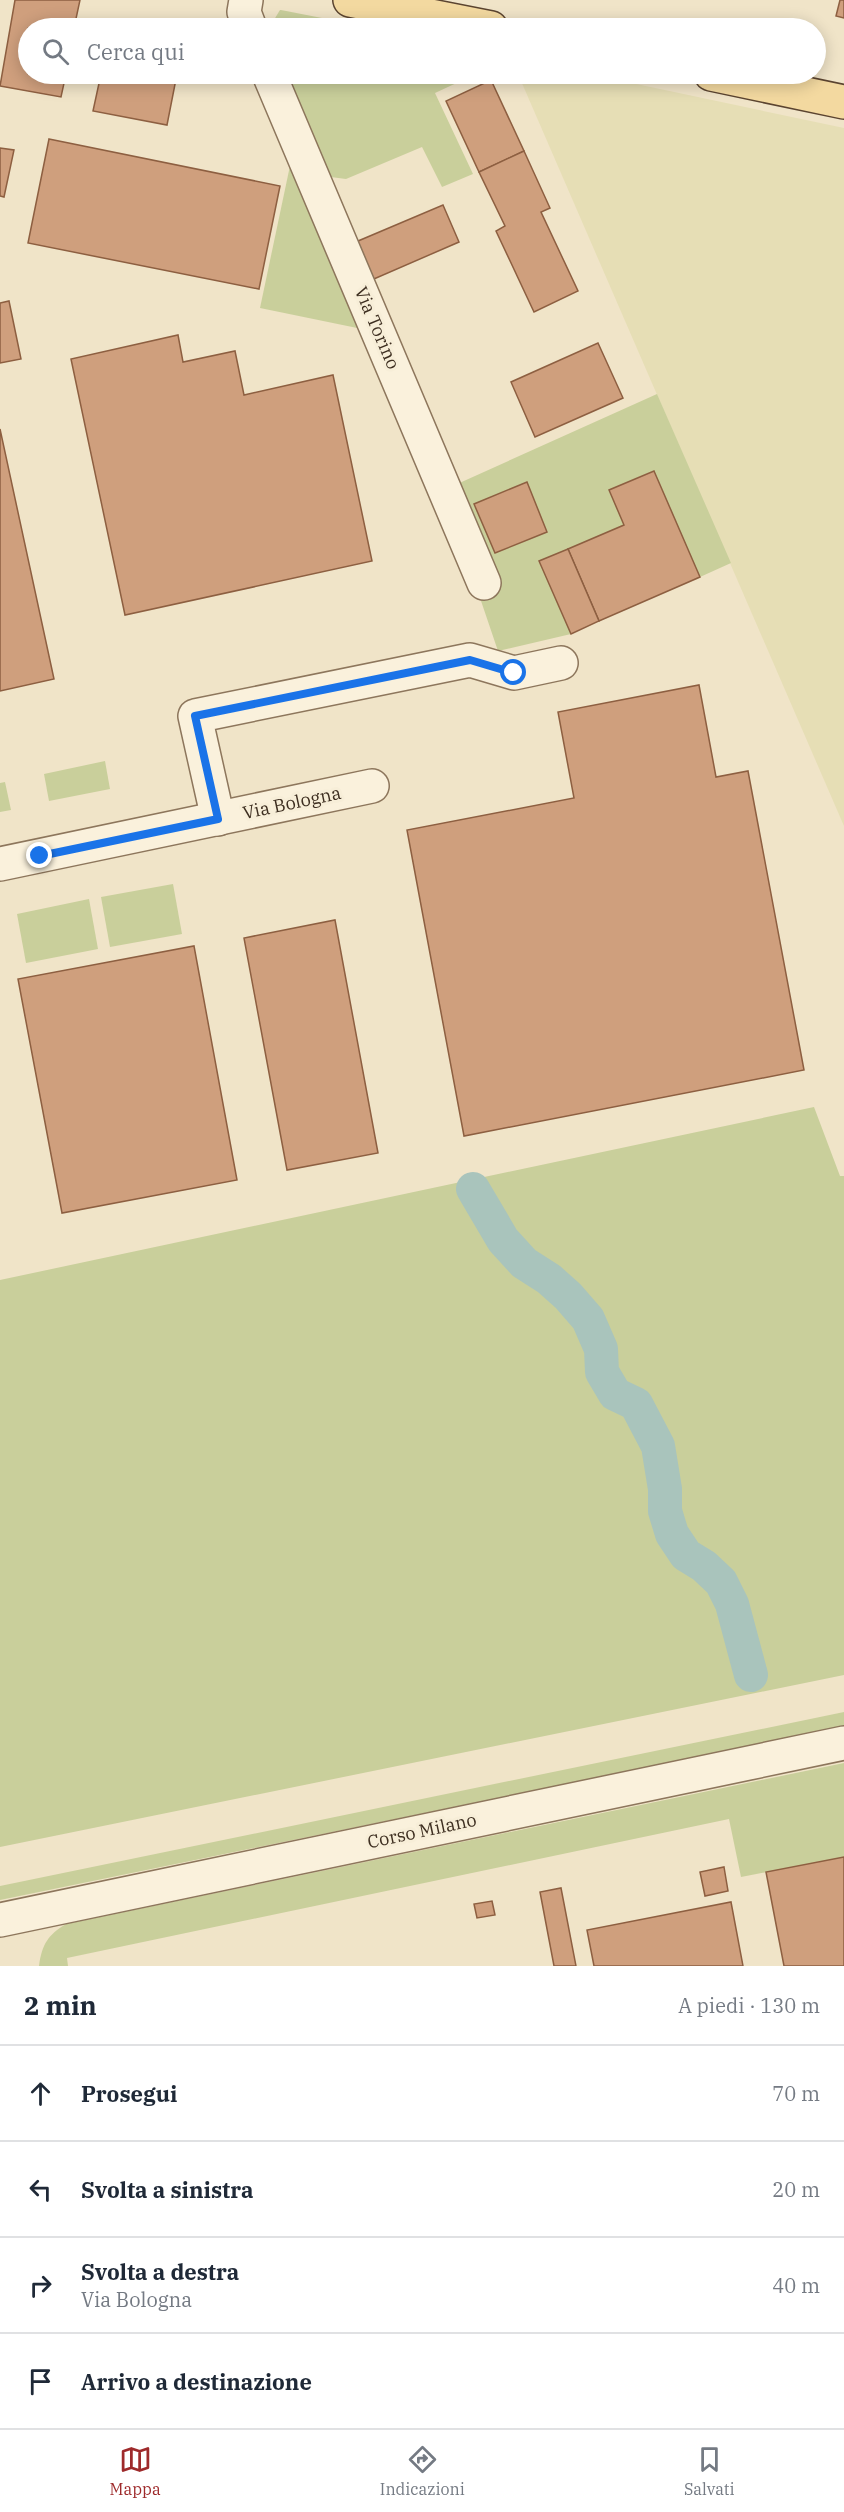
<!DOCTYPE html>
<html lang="it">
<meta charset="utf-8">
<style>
:root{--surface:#fff;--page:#f6f6f7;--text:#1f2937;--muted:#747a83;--line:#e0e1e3;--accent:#9e2a2b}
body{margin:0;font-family:"IBM Plex Serif",serif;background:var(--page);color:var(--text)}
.stop{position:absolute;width:18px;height:18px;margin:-14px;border:4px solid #1a73e8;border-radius:50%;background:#fff}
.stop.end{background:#1a73e8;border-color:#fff;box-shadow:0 2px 6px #0008}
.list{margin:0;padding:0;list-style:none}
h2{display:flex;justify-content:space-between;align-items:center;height:78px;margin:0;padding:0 24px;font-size:26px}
h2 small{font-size:20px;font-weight:400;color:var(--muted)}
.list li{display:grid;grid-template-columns:39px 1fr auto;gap:18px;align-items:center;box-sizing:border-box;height:96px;padding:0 24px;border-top:2px solid var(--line)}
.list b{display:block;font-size:22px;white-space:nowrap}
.list p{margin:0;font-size:20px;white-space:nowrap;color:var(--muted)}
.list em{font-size:20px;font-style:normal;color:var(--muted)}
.icon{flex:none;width:33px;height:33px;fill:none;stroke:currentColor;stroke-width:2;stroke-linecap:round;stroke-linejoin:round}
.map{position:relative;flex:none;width:844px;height:1966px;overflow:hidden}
.search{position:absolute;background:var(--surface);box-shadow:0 3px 15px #0003;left:18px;right:18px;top:18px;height:66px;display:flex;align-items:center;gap:15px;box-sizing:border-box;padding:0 21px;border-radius:33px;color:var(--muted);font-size:22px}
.sheet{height:462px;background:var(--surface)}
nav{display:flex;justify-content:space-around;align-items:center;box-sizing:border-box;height:84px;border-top:2px solid var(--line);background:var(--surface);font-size:16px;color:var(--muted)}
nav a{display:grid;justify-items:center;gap:3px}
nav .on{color:var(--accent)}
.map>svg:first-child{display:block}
.farmland{fill:#e6deb5}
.green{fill:#c9cf9b}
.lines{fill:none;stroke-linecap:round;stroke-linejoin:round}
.canal{stroke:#a9c4bc;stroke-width:34}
.building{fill:#cf9f7d;stroke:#8d5f41;stroke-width:1.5}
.minor-casing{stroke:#8d765c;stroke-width:36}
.major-casing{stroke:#5b4430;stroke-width:36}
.minor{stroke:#faf1dc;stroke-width:33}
.major{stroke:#f3d9a0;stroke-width:33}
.route{stroke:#1a73e8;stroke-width:8}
.labels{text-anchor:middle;stroke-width:6;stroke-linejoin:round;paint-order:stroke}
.street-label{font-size:18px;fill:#3d2e20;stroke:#f7eed8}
</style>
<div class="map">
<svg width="844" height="1966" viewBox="0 0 844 1966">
<rect width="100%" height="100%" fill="#f0e4c8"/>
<path class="farmland" d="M518,74H589L844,128V826Z"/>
<g class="green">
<path d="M280,10H281L373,28H269Z"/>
<path d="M279,74H476L435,93L473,174L442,187L422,147L346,179L323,176Z"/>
<path d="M291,161L362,329L260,308Z"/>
<path d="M657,394L731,563L700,577L653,471L609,490L624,525L540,562L571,634L498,651L479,595L455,485Z"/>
<path d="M105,761L110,789L49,801L44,774Z"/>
<path d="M5,782L11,810L0,812V783Z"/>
<path d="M173,884L182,934L110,947L101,897Z"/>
<path d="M89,899L98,949L26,963L17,914Z"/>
<path d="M814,1107L840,1176H844V1675L0,1847V1280Z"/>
<path d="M844,1712V1727L0,1900V1886Z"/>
<path d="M844,1763V1857L741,1877L729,1819L67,1958L68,1966H39C42,1944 48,1935 66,1924Z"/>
</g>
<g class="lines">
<path class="canal" d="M473,1189L503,1240L524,1263L549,1279L568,1296L588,1319L601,1349L602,1372L615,1394L636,1404L658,1446L665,1489V1511L672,1534L686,1555L704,1566L721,1582L732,1604L751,1675"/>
</g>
<g class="building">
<path d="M15,0H80L74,28H28V74H66L61,97L0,86Z"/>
<path d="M844,0V18L836,16L840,0Z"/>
<path d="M101,74H177L167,125L93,111Z"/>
<path d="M491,80L524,151L479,172L446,101Z"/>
<path d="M49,139L280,186L259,289L28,243Z"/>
<path d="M0,148L14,150L4,197L0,196Z"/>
<path d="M524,151L550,208L541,212L578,291L534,312L496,231L505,226L479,172Z"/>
<path d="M443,205L459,242L367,282L351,244Z"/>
<path d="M9,301L21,359L0,363V303Z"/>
<path d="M178,335L183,362L235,351L244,395L333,375L372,561L125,615L71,359Z"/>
<path d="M598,343L623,398L535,437L511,382Z"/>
<path d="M0,429L54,679L0,691Z"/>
<path d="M654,471L700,577L599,621L568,549L624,525L609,490Z"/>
<path d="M527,482L547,532L495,553L474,504Z"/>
<path d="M568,549L599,621L571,634L539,561Z"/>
<path d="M699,685L716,777L748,771L804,1070L464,1136L407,830L574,798L558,712Z"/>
<path d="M335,920L378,1153L287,1170L244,938Z"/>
<path d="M194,946L237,1180L62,1213L18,979Z"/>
<path d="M844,1857V1966H784L766,1872Z"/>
<path d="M724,1867L728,1891L705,1896L700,1872Z"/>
<path d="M561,1888L576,1966H554L540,1892Z"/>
<path d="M492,1901L495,1915L477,1918L474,1904Z"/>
<path d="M731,1902L743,1966H594L587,1930Z"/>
</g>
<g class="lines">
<g class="minor-casing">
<g id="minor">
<path d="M246,0L244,12L250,28"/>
<path d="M269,74L484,583"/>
<path d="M218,819L195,716L470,660L514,673L561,663"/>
<path d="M0,864L372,786"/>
<path d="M0,1920L844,1743"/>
</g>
</g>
<g class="major-casing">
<g id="major">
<path d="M350,0L491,28"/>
<path d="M711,74L844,102"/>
</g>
</g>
<use href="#minor" class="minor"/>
<use href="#major" class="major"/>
</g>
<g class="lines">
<path class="route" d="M40,856L218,819L195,716L470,660L514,673"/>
</g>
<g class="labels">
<g class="street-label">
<text transform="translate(377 328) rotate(67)" y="6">Via Torino</text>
<text transform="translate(292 803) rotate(-12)" y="6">Via Bologna</text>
<text transform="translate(422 1831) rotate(-12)" y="6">Corso Milano</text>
</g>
</g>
</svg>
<div class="stop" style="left:514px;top:673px"></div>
<div class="stop end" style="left:40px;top:856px"></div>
<div class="search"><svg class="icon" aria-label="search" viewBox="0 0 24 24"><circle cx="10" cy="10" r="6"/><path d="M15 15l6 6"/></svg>Cerca qui</div>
</div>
<section class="sheet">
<h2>2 min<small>A piedi · 130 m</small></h2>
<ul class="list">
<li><svg class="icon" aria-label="ahead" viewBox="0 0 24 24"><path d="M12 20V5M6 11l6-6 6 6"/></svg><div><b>Prosegui</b></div><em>70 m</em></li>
<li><svg class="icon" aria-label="left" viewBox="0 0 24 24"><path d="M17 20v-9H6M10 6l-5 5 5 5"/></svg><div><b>Svolta a sinistra</b></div><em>20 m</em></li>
<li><svg class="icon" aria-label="right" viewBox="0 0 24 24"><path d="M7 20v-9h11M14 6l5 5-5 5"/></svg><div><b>Svolta a destra</b><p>Via Bologna</p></div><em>40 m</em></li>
<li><svg class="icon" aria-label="arrive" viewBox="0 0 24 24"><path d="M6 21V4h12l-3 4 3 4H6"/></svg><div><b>Arrivo a destinazione</b></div></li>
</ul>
</section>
<nav>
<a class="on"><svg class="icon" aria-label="map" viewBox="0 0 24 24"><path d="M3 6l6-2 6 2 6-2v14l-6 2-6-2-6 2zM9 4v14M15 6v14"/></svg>Mappa</a>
<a><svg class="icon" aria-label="directions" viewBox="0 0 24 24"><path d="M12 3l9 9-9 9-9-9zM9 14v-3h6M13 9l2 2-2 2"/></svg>Indicazioni</a>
<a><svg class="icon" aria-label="saved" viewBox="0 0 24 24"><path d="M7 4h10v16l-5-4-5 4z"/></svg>Salvati</a>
</nav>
